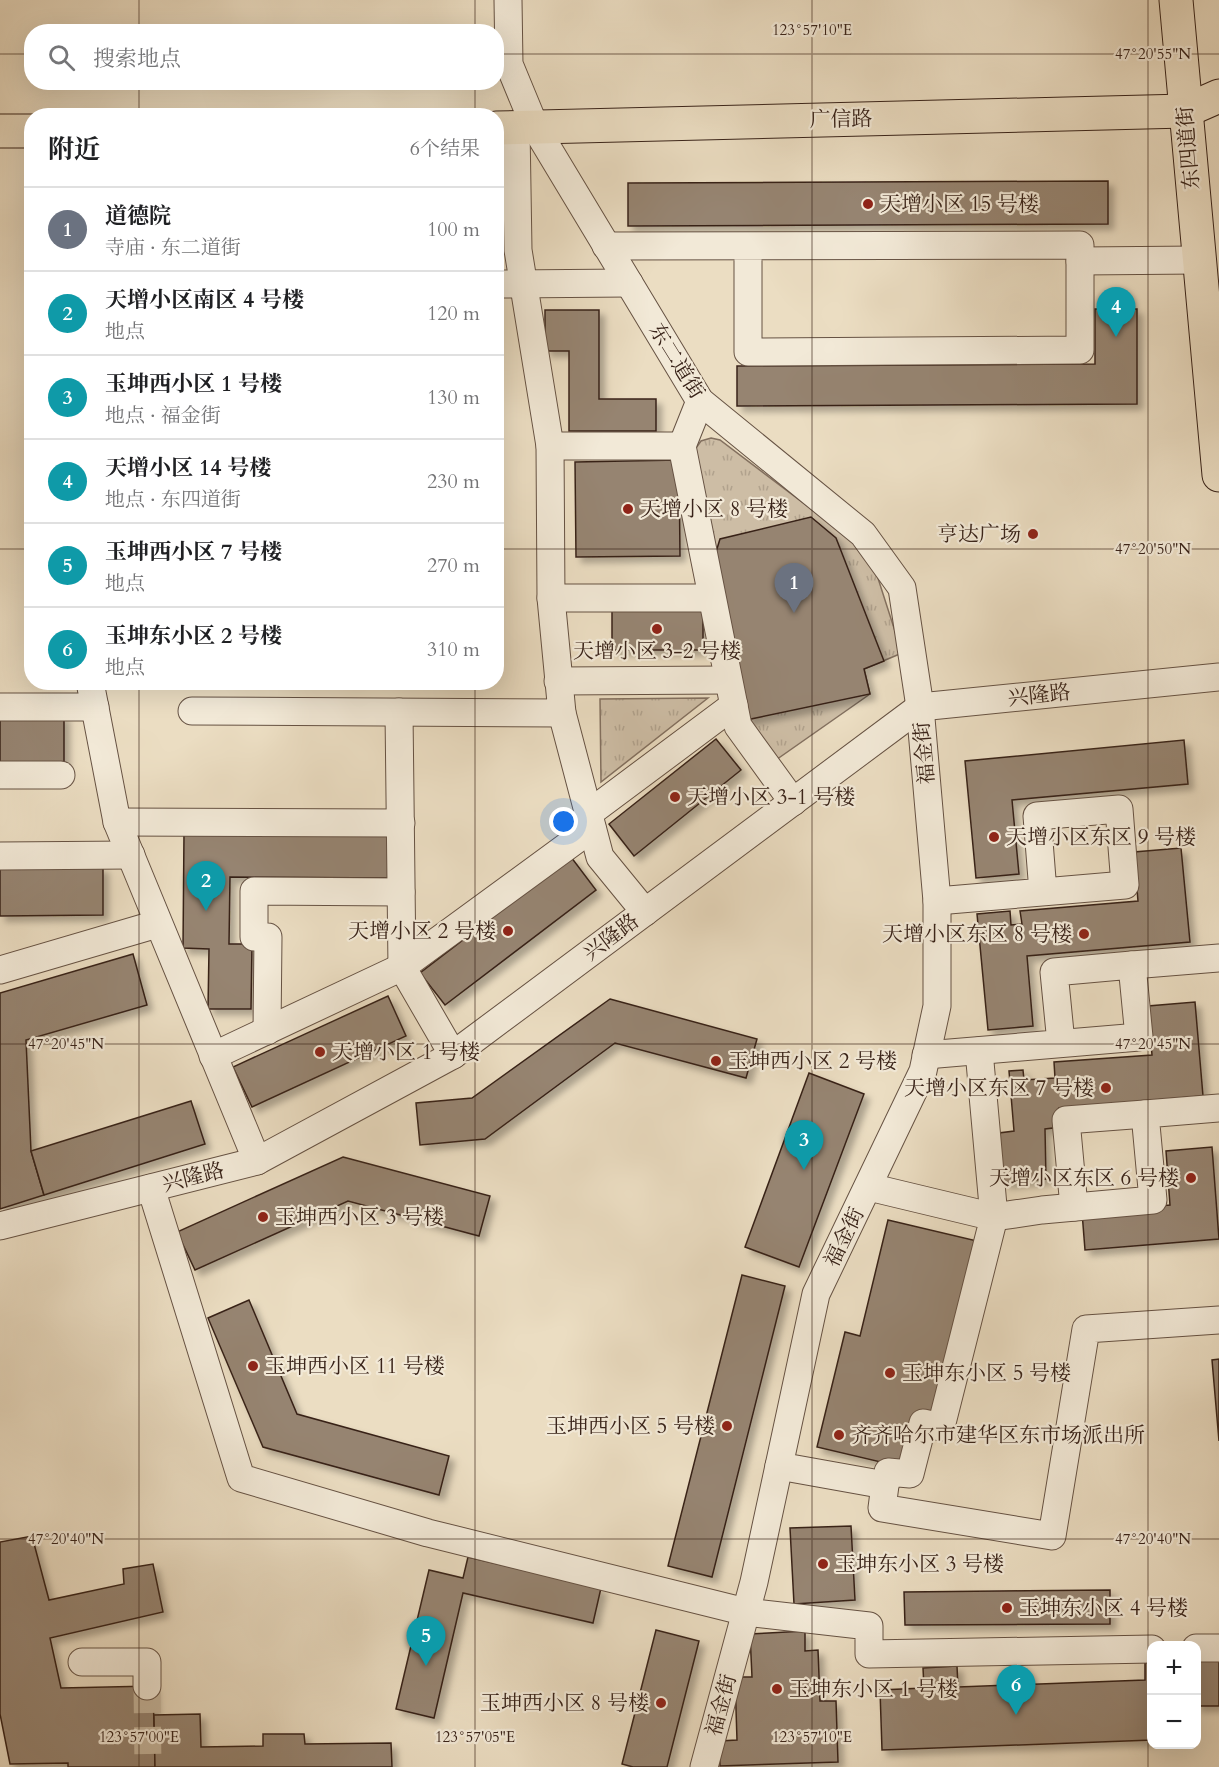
<!DOCTYPE html>
<html lang="zh">
<meta charset="utf-8">
<style>
:root{--surface:#fff;--page:#f6f6f6;--text:#202124;--muted:#757577;--line:#e0e0e0;--accent:#8f2418}
body{margin:0;font-family:Cardo,"Noto Serif SC",serif;background:var(--page);color:var(--text)}
.controls{position:absolute;right:18px;bottom:18px;display:grid;overflow:hidden;border-radius:12px;box-shadow:0 6px 24px #0002}
.controls button{width:54px;height:54px;display:grid;place-items:center;padding:0;border:0;border-bottom:2px solid var(--line);background:var(--surface);color:var(--text);font:30px sans-serif}
.you{position:absolute;left:564px;top:822px;width:21px;height:21px;margin:-15px;border:4px solid #fff;border-radius:50%;background:#1a73e8;box-shadow:0 0 0 9px #1a73e833}
.badge{display:grid;place-items:center;width:39px;height:39px;border-radius:50%;background:var(--accent);color:#fff;font-size:20px;font-weight:700}
.pin{position:absolute;translate:-50% -50px;filter:drop-shadow(0 2px 3px #0008)}
.pin::after{content:'';position:absolute;top:32px;width:21px;height:18px;background:inherit;clip-path:polygon(0 0,100% 0,50% 100%)}
.list{margin:0;padding:0;list-style:none}
h2{display:flex;justify-content:space-between;align-items:center;height:78px;margin:0;padding:0 24px;font-size:26px}
h2 small{font-size:20px;font-weight:400;color:var(--muted)}
.list li{display:grid;grid-template-columns:39px 1fr auto;gap:18px;align-items:center;box-sizing:border-box;height:84px;padding:0 24px;border-top:2px solid var(--line)}
.list b{display:block;font-size:22px;white-space:nowrap}
.list p{margin:0;font-size:20px;white-space:nowrap;color:var(--muted)}
.list em{font-size:20px;font-style:normal;color:var(--muted)}
.icon{flex:none;width:33px;height:33px;fill:none;stroke:currentColor;stroke-width:2;stroke-linecap:round;stroke-linejoin:round}
.map{position:relative;flex:none;width:1219px;height:1767px;overflow:hidden}
.search{position:absolute;background:var(--surface);box-shadow:0 6px 24px #0002;left:24px;top:24px;width:480px;height:66px;display:flex;align-items:center;gap:15px;box-sizing:border-box;padding:0 21px;border-radius:24px;color:var(--muted);font-size:22px}
.panel{position:absolute;background:var(--surface);box-shadow:0 6px 24px #0002;left:24px;top:108px;width:480px;height:582px;border-radius:24px}
.map>svg:first-child{display:block}
.grass{fill:url(#grass-tufts);stroke:#83705f;stroke-width:1.5}
.building{fill:#968471;stroke:#392319;stroke-width:1.5;filter:url(#shadow)}
.lines{fill:none;stroke-linecap:round;stroke-linejoin:round}
.minor-tunnel{stroke:#c7b8a0;stroke-width:27;stroke-dasharray:27 14;stroke-linecap:butt}
.minor-casing{stroke:#665243;stroke-width:29}
.major-casing{stroke:#392319;stroke-width:35}
.minor{stroke:#f2e9d7;stroke-width:27}
.major{stroke:#ebddc2;stroke-width:33}
.ticks{fill:none;stroke:#392319;stroke-width:1.5;stroke-opacity:0.45}
.poi-dot{fill:#8f2418;stroke:#f2e9d7;stroke-width:2}
.labels{text-anchor:middle;stroke-width:4.5;stroke-linejoin:round;paint-order:stroke}
.street-label{font-size:21px;fill:#392319;stroke:#f2e9d7}
.poi-label{font-size:21px;fill:#392319;stroke:#f2e9d7;text-anchor:start}
.ticks-label{font-size:15px;text-anchor:middle;fill:#392319;stroke:#f2e9d7;stroke-width:4.5;stroke-linejoin:round;paint-order:stroke}
</style>
<div class="map">
<svg width="1219" height="1767" viewBox="0 0 1219 1767">
<defs>
<pattern id="grass-tufts" width="24" height="20" patternUnits="userSpaceOnUse" patternTransform="scale(1.5)"><rect width="24" height="20" fill="#cdbda5"/><path d="M3 7l-1-3M5 7V3M7 7l1-3M15 17l-1-3M17 17v-4M19 17l1-3" fill="none" stroke="#b1a28d"/></pattern>
<filter id="shadow"><feDropShadow dx="5.5" dy="5.5" stdDeviation="3" flood-color="#0004"/></filter>
</defs>
<rect width="100%" height="100%" fill="#ebddc2"/>
<filter id="stains"><feTurbulence type="fractalNoise" baseFrequency=".00333" numOctaves="4"/><feColorMatrix values="0 0 0 0 .2 0 0 0 0 .09 0 0 0 0 .02 0 0 0 .5 -.17"/></filter>
<radialGradient id="worn" r=".72"><stop offset=".6" stop-color="#630" stop-opacity="0"/><stop offset="1" stop-color="#630" stop-opacity=".3"/></radialGradient>
<g class="grass">
<path d="M711,438L720,440L859,545L876,572L902,653L864,669L870,694L773,762L746,720L712,565L696,448L701,441Z"/>
<path d="M708,698L601,782L600,699Z"/>
</g>
<g class="building">
<path d="M1108,181V224L628,226V183Z"/>
<path d="M1095,309H1137V404L737,406V366L1095,364Z"/>
<path d="M545,310H599V399H656V431H569V351H545Z"/>
<path d="M679,460L680,556L576,557L575,462Z"/>
<path d="M811,517L836,538L884,661L864,669L870,694L746,720L712,565L720,539Z"/>
<rect x="612" y="609" width="91" height="41"/>
<path d="M64,715V763L0,764V716Z"/>
<path d="M716,739L741,770L634,856L609,824Z"/>
<path d="M1184,740L1188,784L1012,800L1019,874L976,878L965,761Z"/>
<path d="M184,833L392,836V878L230,877L229,944H252L251,1009H208L209,949L183,948Z"/>
<path d="M1181,848L1190,942L1027,956L1033,1026L988,1030L977,914L1010,911L1011,925L1022,924L1020,911L1138,901L1134,852Z"/>
<path d="M571,857L596,890L445,1005L420,973Z"/>
<path d="M103,867V915L0,916V868Z"/>
<path d="M133,954L147,1005L26,1040L31,1151L44,1195L0,1209V993Z"/>
<path d="M388,996L406,1036L252,1107L233,1067Z"/>
<path d="M610,999L757,1039L746,1078L615,1043L485,1139L420,1145L416,1103L472,1098Z"/>
<path d="M1195,1002L1203,1096L1059,1108L1061,1127L1045,1129L1046,1179L1004,1183L999,1133L1014,1131L1009,1071L1023,1070L1024,1080L1055,1078L1054,1062L1152,1055L1148,1006Z"/>
<path d="M809,1073L864,1094L799,1267L745,1247Z"/>
<path d="M191,1101L205,1144L44,1195L31,1151Z"/>
<path d="M1212,1147L1219,1239L1085,1250L1082,1212L1170,1205L1166,1151Z"/>
<path d="M343,1157L490,1196L479,1236L348,1201L195,1270L177,1232Z"/>
<path d="M888,1220L977,1241L935,1414L906,1468L817,1447L845,1332L860,1336Z"/>
<path d="M742,1275L785,1286L712,1577L668,1566Z"/>
<path d="M249,1300L297,1414L449,1456L439,1495L263,1447L208,1318Z"/>
<path d="M1219,1359V1441L1212,1360Z"/>
<path d="M851,1526L855,1600L794,1604L790,1528Z"/>
<path d="M32,1536L49,1600L124,1584L123,1569L153,1564L163,1612L50,1638L61,1688L153,1686L155,1767H68V1763L10,1764L0,1714V1542Z"/>
<path d="M468,1557L601,1588L593,1623L463,1593L434,1718L396,1709L429,1570L463,1578Z"/>
<path d="M1110,1590V1624L905,1625L904,1592Z"/>
<path d="M656,1630L699,1641L667,1767H633L622,1764Z"/>
<path d="M805,1631V1651L818,1650L820,1701H836L838,1762L720,1766L719,1741L737,1740L735,1677H752L750,1634Z"/>
<path d="M1219,1660V1706H1196V1661Z"/>
<path d="M1145,1662H1152V1740L882,1750L880,1690L924,1688L923,1668L957,1666L958,1687L1145,1680Z"/>
<path d="M200,1714L201,1747L263,1746V1734H304L305,1744L391,1743L392,1767H155L154,1715Z"/>
</g>
<g class="lines">
<path class="minor-tunnel" d="M147,1686L148,1767"/>
<g class="minor-casing">
<g id="minor">
<path d="M508,0L509,64L535,127L700,401L863,534L902,588L920,707L937,901V1006L923,1071L816,1294L754,1582L704,1767"/>
<path d="M516,128L518,250L550,446"/>
<path d="M606,246L1080,245V350L748,352V247"/>
<path d="M1080,261L1199,260"/>
<path d="M496,284L629,283"/>
<path d="M700,401L682,446L738,726L793,802"/>
<path d="M551,598H711"/>
<path d="M558,681L728,680"/>
<path d="M90,682L117,822L257,1161"/>
<path d="M0,707H95"/>
<path d="M192,711L562,713L551,598L550,446H682"/>
<path d="M399,712L402,967L453,1055"/>
<path d="M562,713L600,857L645,912"/>
<path d="M0,775H61"/>
<path d="M588,814L734,705"/>
<path d="M117,822L401,823"/>
<path d="M0,856L131,855"/>
<path d="M937,901L1125,885L1119,809L1037,816L1043,892"/>
<path d="M1132,965L1219,958"/>
<path d="M0,970L157,924"/>
<path d="M267,1031L268,937H254V891L401,892"/>
<path d="M979,1051L994,1217L1042,1210L1153,1200L1145,1114L1219,1108"/>
<path d="M926,1055L1139,1037L1132,965L1054,972L1061,1043"/>
<path d="M213,1056L402,967L592,828"/>
<path d="M151,1188L241,1478L428,1533L746,1612L869,1626V1654L1152,1649"/>
<path d="M1074,1207L1066,1120L1145,1114"/>
<path d="M0,1226L257,1161L453,1055L920,707L1219,677"/>
<path d="M779,1466L885,1485L888,1472L910,1474L923,1423L941,1427L994,1217L869,1187"/>
<path d="M885,1485L882,1508L1052,1536L1086,1329L1219,1320"/>
<path d="M1196,1648H1219"/>
<path d="M82,1662H147V1686"/>
</g>
</g>
<g class="major-casing">
<g id="major">
<path d="M1176,0L1219,475"/>
<path d="M496,128L1185,111L1219,96"/>
<path d="M0,131H32"/>
</g>
</g>
<use href="#minor" class="minor"/>
<use href="#major" class="major"/>
</g>
<path class="ticks" d="M139,0V32M475,0V32M812,0V1767M1148,0V1767M0,54H32M496,54H1219M139,82V116M475,82V116M0,549H32M496,549H1219M139,682V1767M475,682V1767M0,1044H1219M0,1539H1219"/>
<g class="poi-dot">
<circle cx="868" cy="204" r="6"/>
<circle cx="628" cy="509" r="6"/>
<circle cx="1033" cy="534" r="6"/>
<circle cx="657" cy="629" r="6"/>
<circle cx="675" cy="797" r="6"/>
<circle cx="994" cy="837" r="6"/>
<circle cx="508" cy="931" r="6"/>
<circle cx="1084" cy="934" r="6"/>
<circle cx="320" cy="1052" r="6"/>
<circle cx="716" cy="1061" r="6"/>
<circle cx="1106" cy="1088" r="6"/>
<circle cx="1191" cy="1178" r="6"/>
<circle cx="263" cy="1217" r="6"/>
<circle cx="253" cy="1366" r="6"/>
<circle cx="890" cy="1373" r="6"/>
<circle cx="727" cy="1426" r="6"/>
<circle cx="839" cy="1435" r="6"/>
<circle cx="823" cy="1564" r="6"/>
<circle cx="1007" cy="1608" r="6"/>
<circle cx="777" cy="1689" r="6"/>
<circle cx="661" cy="1703" r="6"/>
</g>
<g class="labels">
<g class="street-label">
<text transform="translate(841 119) rotate(-1)" y="7">广信路</text>
<text transform="translate(1188 148) rotate(-95)" y="7">东四道街</text>
<text transform="translate(677 361) rotate(58)" y="7">东二道街</text>
<text transform="translate(1039 695) rotate(-6)" y="7">兴隆路</text>
<text transform="translate(924 753) rotate(-95)" y="7">福金街</text>
<text transform="translate(611 937) rotate(-37)" y="7">兴隆路</text>
<text transform="translate(193 1177) rotate(-14)" y="7">兴隆路</text>
<text transform="translate(844 1237) rotate(-64)" y="7">福金街</text>
<text transform="translate(721 1705) rotate(-75)" y="7">福金街</text>
</g>
<g class="poi-label">
<text x="880" y="211">天增小区 15 号楼</text>
<text x="640" y="516">天增小区 8 号楼</text>
<text x="1021" y="541" text-anchor="end">亨达广场</text>
<text x="657" y="658" text-anchor="middle">天增小区 3-2 号楼</text>
<text x="687" y="804">天增小区 3-1 号楼</text>
<text x="1006" y="844">天增小区东区 9 号楼</text>
<text x="496" y="938" text-anchor="end">天增小区 2 号楼</text>
<text x="1072" y="941" text-anchor="end">天增小区东区 8 号楼</text>
<text x="332" y="1059">天增小区 1 号楼</text>
<text x="728" y="1068">玉坤西小区 2 号楼</text>
<text x="1094" y="1095" text-anchor="end">天增小区东区 7 号楼</text>
<text x="1179" y="1185" text-anchor="end">天增小区东区 6 号楼</text>
<text x="275" y="1224">玉坤西小区 3 号楼</text>
<text x="265" y="1373">玉坤西小区 11 号楼</text>
<text x="902" y="1380">玉坤东小区 5 号楼</text>
<text x="715" y="1433" text-anchor="end">玉坤西小区 5 号楼</text>
<text x="851" y="1442">齐齐哈尔市建华区东市场派出所</text>
<text x="835" y="1571">玉坤东小区 3 号楼</text>
<text x="1019" y="1615">玉坤东小区 4 号楼</text>
<text x="789" y="1696">玉坤东小区 1 号楼</text>
<text x="649" y="1710" text-anchor="end">玉坤西小区 8 号楼</text>
</g>
</g>
<g class="ticks-label">
<text x="812" y="35">123°57'10"E</text>
<text x="1153" y="59">47°20'55"N</text>
<text x="1153" y="554">47°20'50"N</text>
<text x="66" y="1049">47°20'45"N</text>
<text x="1153" y="1049">47°20'45"N</text>
<text x="66" y="1544">47°20'40"N</text>
<text x="1153" y="1544">47°20'40"N</text>
<text x="139" y="1742">123°57'00"E</text>
<text x="475" y="1742">123°57'05"E</text>
<text x="812" y="1742">123°57'10"E</text>
</g>
<rect width="100%" height="100%" filter="url(#stains)"/>
<rect width="100%" height="100%" fill="url(#worn)"/>
</svg>
<div class="controls">
<button>+</button>
<button>−</button>
</div>
<div class="you"></div>
<div class="pin badge" style="left:794px;top:613px;background:#6b7280">1</div>
<div class="pin badge" style="left:206px;top:911px;background:#0f9aa8">2</div>
<div class="pin badge" style="left:804px;top:1170px;background:#0f9aa8">3</div>
<div class="pin badge" style="left:1116px;top:337px;background:#0f9aa8">4</div>
<div class="pin badge" style="left:426px;top:1666px;background:#0f9aa8">5</div>
<div class="pin badge" style="left:1016px;top:1715px;background:#0f9aa8">6</div>
<div class="search"><svg class="icon" aria-label="search" viewBox="0 0 24 24"><circle cx="10" cy="10" r="6"/><path d="M15 15l6 6"/></svg>搜索地点</div>
<section class="panel">
<h2>附近<small>6个结果</small></h2>
<ul class="list">
<li><span class="badge" style="background:#6b7280">1</span><div><b>道德院</b><p>寺庙 · 东二道街</p></div><em>100 m</em></li>
<li><span class="badge" style="background:#0f9aa8">2</span><div><b>天增小区南区 4 号楼</b><p>地点</p></div><em>120 m</em></li>
<li><span class="badge" style="background:#0f9aa8">3</span><div><b>玉坤西小区 1 号楼</b><p>地点 · 福金街</p></div><em>130 m</em></li>
<li><span class="badge" style="background:#0f9aa8">4</span><div><b>天增小区 14 号楼</b><p>地点 · 东四道街</p></div><em>230 m</em></li>
<li><span class="badge" style="background:#0f9aa8">5</span><div><b>玉坤西小区 7 号楼</b><p>地点</p></div><em>270 m</em></li>
<li><span class="badge" style="background:#0f9aa8">6</span><div><b>玉坤东小区 2 号楼</b><p>地点</p></div><em>310 m</em></li>
</ul>
</section>
</div>
